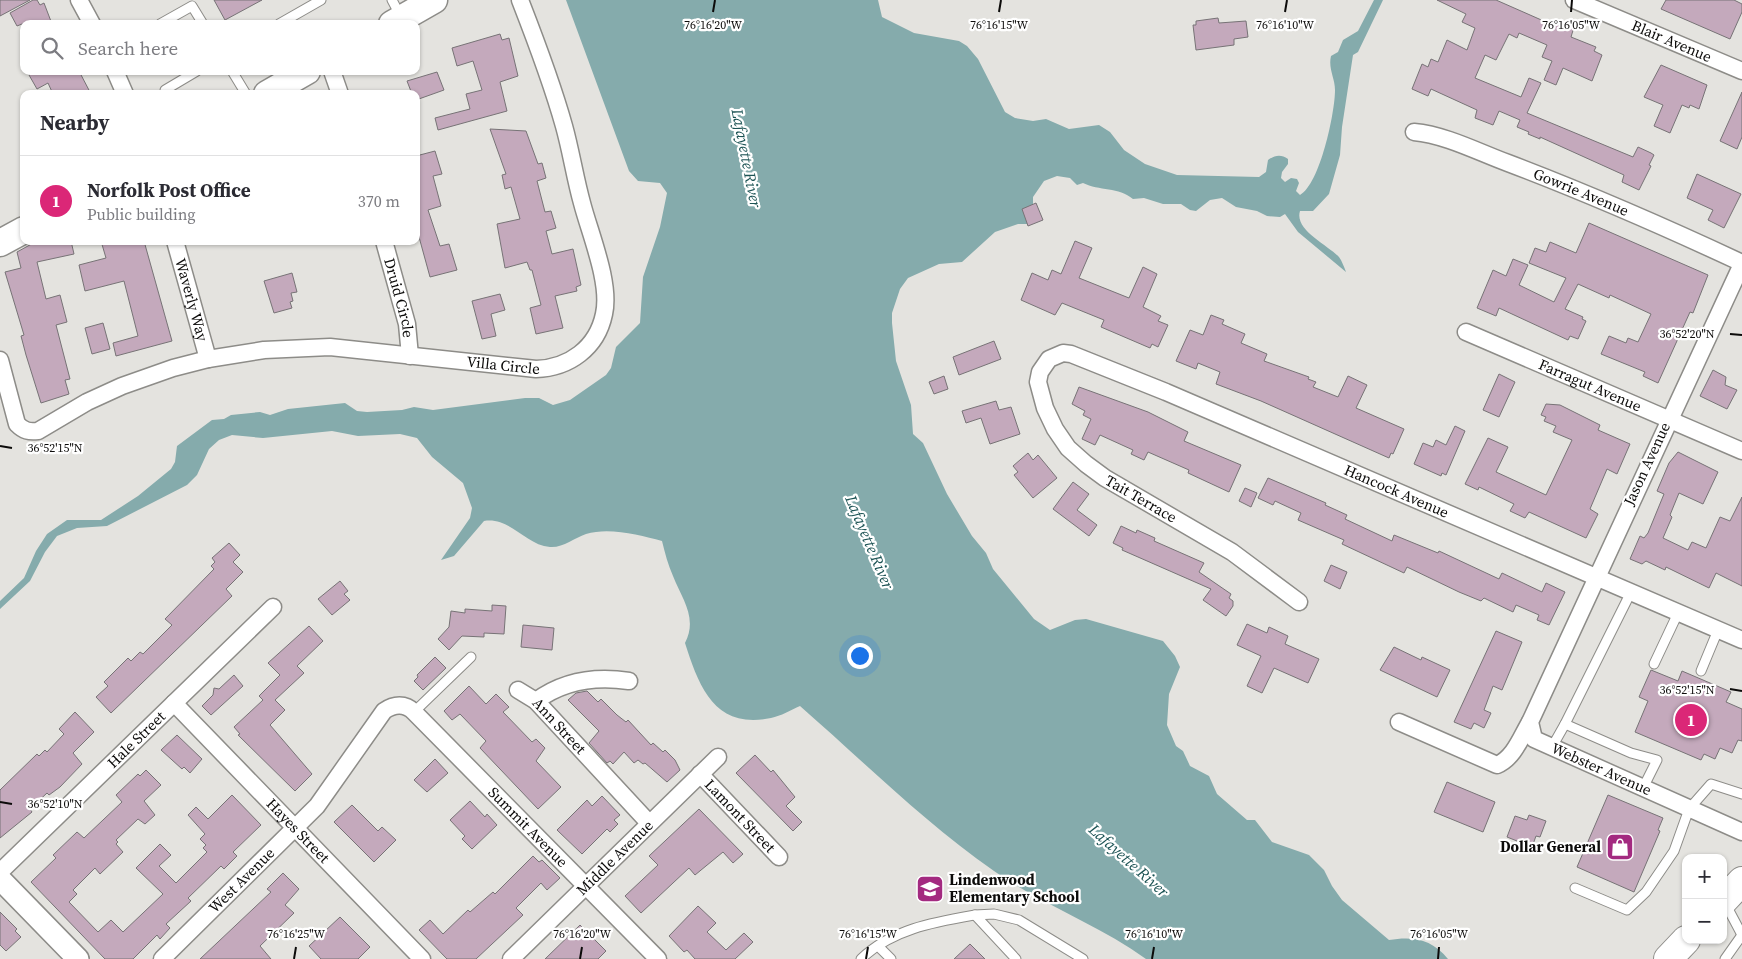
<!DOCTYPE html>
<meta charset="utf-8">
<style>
:root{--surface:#fff;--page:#f7f7f7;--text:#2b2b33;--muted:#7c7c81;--line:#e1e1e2;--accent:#db2777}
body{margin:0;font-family:"Source Serif 4",serif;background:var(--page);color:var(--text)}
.controls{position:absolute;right:15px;bottom:15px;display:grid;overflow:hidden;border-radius:10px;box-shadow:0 1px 4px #0004}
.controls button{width:45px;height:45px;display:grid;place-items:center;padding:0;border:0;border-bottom:1px solid var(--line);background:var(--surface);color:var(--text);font:25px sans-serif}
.you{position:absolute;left:859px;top:655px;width:18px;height:18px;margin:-12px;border:4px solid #fff;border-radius:50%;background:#1a73e8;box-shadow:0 0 0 8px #1a73e833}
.badge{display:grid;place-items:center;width:32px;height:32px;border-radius:50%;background:var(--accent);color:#fff;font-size:16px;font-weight:700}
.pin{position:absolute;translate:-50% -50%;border:2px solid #fff;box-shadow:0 1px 5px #0006}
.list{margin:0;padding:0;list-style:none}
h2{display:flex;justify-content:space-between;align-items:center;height:65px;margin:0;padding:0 20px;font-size:21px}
h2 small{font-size:16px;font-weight:400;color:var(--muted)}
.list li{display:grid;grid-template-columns:32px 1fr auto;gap:15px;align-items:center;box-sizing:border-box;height:90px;padding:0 20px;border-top:1px solid var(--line)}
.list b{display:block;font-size:19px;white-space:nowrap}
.list p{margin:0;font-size:16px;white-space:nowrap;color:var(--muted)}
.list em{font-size:16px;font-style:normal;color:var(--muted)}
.icon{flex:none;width:28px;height:28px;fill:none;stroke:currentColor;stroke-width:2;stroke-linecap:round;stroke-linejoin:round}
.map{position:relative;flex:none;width:1742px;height:959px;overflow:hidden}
.search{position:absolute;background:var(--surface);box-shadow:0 1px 4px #0004;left:20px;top:20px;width:400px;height:55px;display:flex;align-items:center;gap:12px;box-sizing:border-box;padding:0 18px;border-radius:10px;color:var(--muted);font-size:19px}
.panel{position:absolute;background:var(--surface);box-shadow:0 1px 4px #0004;left:20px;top:90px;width:400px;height:155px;border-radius:10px}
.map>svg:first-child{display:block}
.water{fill:#85abac}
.building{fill:#c4a9bc;stroke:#777376}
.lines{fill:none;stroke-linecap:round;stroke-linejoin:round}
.service-casing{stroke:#8d8c88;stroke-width:11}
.minor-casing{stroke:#8d8c88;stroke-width:19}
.tertiary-casing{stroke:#8d8c88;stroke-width:24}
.primary-casing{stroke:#8d8c88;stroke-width:29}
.trunk-casing{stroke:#8d8c88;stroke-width:30}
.service{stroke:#fff;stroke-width:9}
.minor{stroke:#fff;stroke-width:16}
.tertiary{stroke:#fff;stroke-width:21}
.primary{stroke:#fff;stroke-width:26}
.trunk{stroke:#fff;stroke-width:28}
.ticks{fill:none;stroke:#0c0b0a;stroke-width:2}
.labels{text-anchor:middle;stroke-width:4.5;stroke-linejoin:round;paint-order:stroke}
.street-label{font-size:15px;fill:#0c0b0a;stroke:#fff}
.poi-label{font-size:15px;font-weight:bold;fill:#0c0b0a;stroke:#fff;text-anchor:end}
.water-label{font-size:16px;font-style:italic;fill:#1c5354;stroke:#fff}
.ticks-label{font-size:12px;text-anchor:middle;fill:#0c0b0a;stroke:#fff;stroke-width:4.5;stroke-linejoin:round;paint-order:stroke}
</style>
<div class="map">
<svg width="1742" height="959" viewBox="0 0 1742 959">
<rect width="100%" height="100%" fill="#e4e3df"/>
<path class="water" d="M566,0H878L882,17L914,33L959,41L967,46L978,59L1005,112L1015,118L1033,121L1046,119L1069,129L1099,125L1110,132L1124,150L1145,164L1177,175L1259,177L1266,172L1268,160C1275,155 1281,154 1288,159V164L1282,172L1281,178L1285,182L1291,178L1297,179L1299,183L1296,191L1300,195C1320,184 1335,113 1335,90C1335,78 1328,69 1331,56L1338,52L1343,40L1358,31L1374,0H1383L1358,52L1353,55L1342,127L1340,155L1329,194L1313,211H1300C1294,230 1328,245 1339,257C1342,261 1344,267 1346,272L1298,232L1285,214L1280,217L1267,216L1257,211L1236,207L1222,198L1210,200L1196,211L1190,210L1181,204H1163L1144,198L1133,199C1119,187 1099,191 1083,183L1077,185L1070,178L1057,176L1044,181L1033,197V209L1028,224H1018L995,232L962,262L939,264L908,278L900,289L892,313V323L896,361L911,405L913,434L923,443L947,494L972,536L986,553L993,569L1034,619L1050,630L1075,620L1086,619L1163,641L1175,656L1180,667L1169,694L1167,725L1176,746L1183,751L1190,766L1209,776L1217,794L1247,820H1255L1272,842L1309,855L1324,870L1332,886L1342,900L1389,940C1413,936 1432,939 1448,959H1146C1099,925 1042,905 994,871C924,822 864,762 800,706C791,710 781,716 771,718C715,730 699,687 685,643C698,618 682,599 673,576C668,565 665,553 662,541C640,535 609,527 586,534C574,538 563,548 550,547C525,545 511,517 484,521L454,556L441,560L470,518L472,508L463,483L432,457L417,438L400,434L358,436L332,431L263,438L232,435L219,440L209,449L197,475L187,485L107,526L77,528L57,536L45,552L30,581L0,609V601L24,578L36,551L47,534L67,520H101L138,496L171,469L175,462L177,446L212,420L224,419L231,415L260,412L270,415L288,409L345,403L357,411L367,412L402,410L414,407L433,410L525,398H539L553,405L570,400L606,375L611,368L616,347L640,323L643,277L660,227L667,193L660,183L638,181L629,171Z"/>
<g class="building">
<path d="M0,0H30L0,16Z"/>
<path d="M33,0H37L40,5L44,3L52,24H22L17,26L10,13Z"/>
<path d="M214,0H262L225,20Z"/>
<path d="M1437,0H1496L1555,26L1557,20L1574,27L1571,37L1596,47L1594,51L1602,55L1592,81L1563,68L1556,85L1544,80L1552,61L1542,57L1547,45L1519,33L1517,38L1509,34L1496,60L1485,55L1475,78L1521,97L1529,78L1541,83L1527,113L1633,157L1638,147L1651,153L1654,155L1649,165L1651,166L1639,190L1622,182L1624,175L1540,137V139L1528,134L1529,132L1517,127L1520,120L1499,111L1493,125L1475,118L1477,110L1431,89L1428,96L1412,89L1422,64L1428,67L1431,59L1438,62L1447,40L1467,50L1475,28L1462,22L1466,14Z"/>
<path d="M1666,0H1734L1742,4V12L1730,39L1661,9Z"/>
<path d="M1218,18L1219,23L1246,21L1248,37L1234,39V45L1196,50L1193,25H1196V21Z"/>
<path d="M500,34L502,40L509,38L518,76L500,82L507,111L438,130L435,118L470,109L466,94L482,90L473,61L457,66L452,48Z"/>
<path d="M1661,65L1707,85L1699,109L1690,105L1689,108L1682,105L1670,133L1654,126L1663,105L1644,97Z"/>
<path d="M36,71H79L91,94H53L48,83L37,89L29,75Z"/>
<path d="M437,72L444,90L416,100V94H412L407,81Z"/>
<path d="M1742,92V137L1737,149L1720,141Z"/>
<path d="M490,129L526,131L538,164L542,163L546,178L537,181L545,212L551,211L556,228L546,231L552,254L573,249L581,285L576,287L577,291L555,296L563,328L536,334L530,308L541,305L532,270H530L527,262L505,268L497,224L520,219L511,187L505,189L502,175L506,174Z"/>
<path d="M435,151L442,174L433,176L441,206L428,210L440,246L449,244L457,270L430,277L416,226V156Z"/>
<path d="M1697,174L1741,194L1724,228L1708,220L1713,210L1687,198Z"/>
<path d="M1036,203L1043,220L1028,226L1022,209Z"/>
<path d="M1589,223L1708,275L1693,313L1690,312L1658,383L1643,376L1645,372L1601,354L1609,336L1626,343L1628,338L1638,342L1651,314L1610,295L1609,298L1578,284L1565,309L1583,317L1582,319L1586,321L1578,339L1570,336L1568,340L1499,308L1496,316L1477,308L1493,270L1506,276L1513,259L1528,265L1519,285L1554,302L1566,278L1529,263L1535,248L1546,252L1550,242L1576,253Z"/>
<path d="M37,241H71L74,254L37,262L46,299L60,295L67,322L56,325L70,379L65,380L69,394L41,403L26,355L21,336L24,335L5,272L21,268L17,252Z"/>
<path d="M101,241H144L172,341L116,356L113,343L138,336L124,281L85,291L79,265L106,258Z"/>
<path d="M1075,241L1092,248L1079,278L1129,298L1143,267L1157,274L1143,307L1161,316L1158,321L1168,325L1158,347L1152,344L1150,348L1101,327L1104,320L1062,303L1055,315L1021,300L1032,273L1048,280L1052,270L1061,274Z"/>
<path d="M292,273L297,292L291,293L293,301L290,302L292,308L274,313L264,281Z"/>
<path d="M500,294L505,310L491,314L496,336L482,339L472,301Z"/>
<path d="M1211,315L1224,320L1222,324L1245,334L1241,343L1267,354L1264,361L1309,377L1308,379L1316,382L1313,387L1338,397L1348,376L1367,385L1356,408L1404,429L1393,454L1391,453L1389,458L1261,401L1216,384L1220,372L1198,363L1196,369L1176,361L1190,330L1203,335Z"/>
<path d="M103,323L110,349L92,354L85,328Z"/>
<path d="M994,341L1001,359L959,375L953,357Z"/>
<path d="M1713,370L1726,377L1725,385L1737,390L1727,409L1700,396Z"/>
<path d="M1499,374L1515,382L1499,417L1483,410Z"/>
<path d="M944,376L948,389L934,394L929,382Z"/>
<path d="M1079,387L1148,412L1188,432L1184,441L1241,465L1229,492L1188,473L1189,470L1148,452L1144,460L1131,454L1133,450L1100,435L1095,445L1082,439L1091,419L1083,415L1085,411L1072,404Z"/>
<path d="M996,401L999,410L1011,407L1020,434L990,444L981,418L966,423L962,411Z"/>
<path d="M1546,404L1560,405L1600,425L1598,430L1630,444L1617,474L1607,469L1590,509L1598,514L1586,538L1529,512L1525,518L1510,511L1514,504L1479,487L1478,490L1465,484L1488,438L1508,447L1496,472L1546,495L1572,440L1553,432L1556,426L1544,421L1546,417L1541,415Z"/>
<path d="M1455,426L1465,431L1446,475L1442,473L1441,476L1414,464L1423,443L1433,447L1436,440L1446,445Z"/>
<path d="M1678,452L1718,472L1703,504L1679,493L1670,515L1672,517L1663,538L1688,550L1692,542L1706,548L1720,517L1730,521L1742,497V586L1716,573L1709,588L1666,567L1665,570L1646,561L1642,564L1630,559L1640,536L1644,538L1648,533L1664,494L1657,491L1669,463Z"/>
<path d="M1028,453L1033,460L1038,455L1057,478L1033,498L1014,475L1018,472L1013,466Z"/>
<path d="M1268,478L1326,503L1325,505L1347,515L1345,519L1392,541L1394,535L1438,553L1439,551L1499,579L1502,573L1542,592L1546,583L1565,592L1549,625L1537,620L1539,615L1516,605L1513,612L1484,598L1481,601L1459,592L1407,567L1404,573L1342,544L1344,540L1298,520L1301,513L1275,501L1273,505L1258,498Z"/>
<path d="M1073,482L1089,494L1077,510L1097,525L1089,536L1053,509Z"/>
<path d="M1245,488L1257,493L1251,507L1239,501Z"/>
<path d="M1121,526L1136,533L1137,530L1155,538L1154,541L1204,563L1199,572L1231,594L1229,598L1233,601V606L1226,616L1203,600L1211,589L1122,550L1123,548L1113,543Z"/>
<path d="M229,543L240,555L233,562L243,572L226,589L232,596L111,713L96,697L108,686L104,682L128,658L131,661L140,652L143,654L172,625L165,619L214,569L211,566L215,562L212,558Z"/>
<path d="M1331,565L1347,572L1340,589L1324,581Z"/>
<path d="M340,581L348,591L344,594L350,600L332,615L318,599Z"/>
<path d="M492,605L506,606L504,634L484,633V637L462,636L449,650L438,639L449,627L451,611L465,613V609L492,611Z"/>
<path d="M1247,624L1267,633L1269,627L1288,636L1285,644L1319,659L1308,683L1274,668L1262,693L1247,686L1261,656L1237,645Z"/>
<path d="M523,625L554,628L552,650L521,647Z"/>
<path d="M309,626L323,641L297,666L304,673L275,700L285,710L270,725L312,774L295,791L238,735L240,734L234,727L263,700L259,696L280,675L268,663Z"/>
<path d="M1496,631L1522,642L1502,690L1493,686L1484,710L1491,713L1484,728L1474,723L1471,729L1454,722Z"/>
<path d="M1394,647L1421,660L1422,657L1450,670L1437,697L1380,670Z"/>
<path d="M435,657L446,668L423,690L414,681L418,677L417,675Z"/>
<path d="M1651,670L1678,681L1682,671L1731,692L1726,702L1742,709V741L1738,740L1732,753L1720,748L1715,759L1704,754L1701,760L1635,732L1648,701L1639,697Z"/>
<path d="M234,675L243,686L211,715L202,706L213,695L214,688L219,689Z"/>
<path d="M469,686L486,704L496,694L509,707L503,712L532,742L536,739L545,748L536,761L561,787L538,809L480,748L486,741L460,714L452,720L444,711Z"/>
<path d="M587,691L598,702L601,699L617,715L626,722L628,720L651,745L653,743L663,752L665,750L675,760L680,770L667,782L645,763L643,764L638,760L634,763L624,752L613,764L610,761L607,763L589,743L599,731L568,700L576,693Z"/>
<path d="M75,712L94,732L73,753L82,764L60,787L49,795L47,793L30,809L32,812L0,838V790L37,754L39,756L45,750L47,752L64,734L59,729Z"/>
<path d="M177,735L202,759L190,773L184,767L182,769L161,750Z"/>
<path d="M755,755L771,772L773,770L795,797L786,806L802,822L793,831L736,773Z"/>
<path d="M435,759L448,773L427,792L414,780Z"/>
<path d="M146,770L161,785L144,801L155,815L145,824L138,819L116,840L118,842L116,844L123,852L100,874L95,868L73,890L77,894L69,902L98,932L111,920L123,932L163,894L136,868L160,844L171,855L159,866L176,883L207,852L203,848L206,845L200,839L205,834L188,815L196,807L208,819L232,795L261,825L233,852L237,856L224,869L221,866L188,898L191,901L166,924L170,928L160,939L157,935L133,959H105L31,882L56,858L53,855L77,832L84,838L122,802L116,795L138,774L140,776Z"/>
<path d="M1447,782L1495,802L1483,832L1434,812Z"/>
<path d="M1608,795L1663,818L1658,830L1660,831L1634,892L1577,867Z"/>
<path d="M602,796L620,815L614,820L618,824L610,832L607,829L582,854L557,830L587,800L592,806Z"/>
<path d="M470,801L485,817L487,814L497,825L472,849L462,839L465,836L450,820Z"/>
<path d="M352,805L378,831L382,827L396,840L374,862L334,822Z"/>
<path d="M699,809L743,854L733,863L723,852L695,875L689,868L641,913L625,896L658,865L649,856Z"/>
<path d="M1529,815L1546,821L1540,837L1536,836L1532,847L1507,837L1515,816L1527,820Z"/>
<path d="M533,856L539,862L542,860L560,878L547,890L541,883L516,908L523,915L476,959H447L419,930L430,920L443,934L468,910L470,912L493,892L495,894Z"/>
<path d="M283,873L299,889L285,905L294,913L260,946L271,959H200L271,892L267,889Z"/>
<path d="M698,906L716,923L707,932L726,950L744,933L753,942L735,959H695L687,950L684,952L669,936Z"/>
<path d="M0,912L17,929L15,931L21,937L6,951L0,945Z"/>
<path d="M340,917L370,947L358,959H321L309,946Z"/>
<path d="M580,925L606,951L598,959H545Z"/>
<path d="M970,944L985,959H954Z"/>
</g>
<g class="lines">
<g class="service-casing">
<g id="service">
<path d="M392,0L401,17"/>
<path d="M160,24L192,6L203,24"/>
<path d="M279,24L321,0"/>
<path d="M232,71L246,94"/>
<path d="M165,90L197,71"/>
<path d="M1631,592L1565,724L1631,753L1657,760L1643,788"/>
<path d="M1654,664L1678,613"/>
<path d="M1701,671L1718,630"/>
<path d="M414,712L471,657"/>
<path d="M1552,747L1565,724"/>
<path d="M1575,888L1627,910L1646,892L1674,851L1689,809L1711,784L1742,794"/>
<path d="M1725,903L1742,935"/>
<path d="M878,946L891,959"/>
<path d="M861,959C892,929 935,922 975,915"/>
<path d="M1016,959L975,915L994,914L1019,920L1083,959"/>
<path d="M1725,959L1742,935"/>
</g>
</g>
<g class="minor-casing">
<g id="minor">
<path d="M79,0L92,24"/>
<path id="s1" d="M1574,0L1742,71"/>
<path d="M115,71L125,94"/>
<path d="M332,71L340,94"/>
<path id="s2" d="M1414,132C1446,135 1478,152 1508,163C1587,193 1665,227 1742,263"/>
<path id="s3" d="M175,241L208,359"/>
<path id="s4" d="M384,241L407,324L410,356"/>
<path id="s5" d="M1742,264L1530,722L1534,739L1742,832"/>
<path id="s6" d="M1466,332L1742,451"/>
<path id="s7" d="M0,360L17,424C24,431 29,432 38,431L87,402L122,386L173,368L208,359L264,350L330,347L536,369C569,368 597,348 604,314C611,283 590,234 582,203C575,178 571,151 564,126C552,83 536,41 520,0"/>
<path id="s8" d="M1299,602L1232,552L1105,478L1086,464L1068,448L1055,429L1045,408L1038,382L1040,372L1049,359L1063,353L1071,354L1166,392L1742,640"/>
<path id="s9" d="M518,690L536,701L649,823"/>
<path d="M536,701C563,681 596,676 629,681"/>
<path id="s10" d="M174,703L422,959"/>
<path d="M1399,722L1497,765C1514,758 1521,737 1530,722"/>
<path id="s11" d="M700,774L779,857"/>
<path id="s12" d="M0,872L273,607"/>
<path id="s13" d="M162,959L317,806L384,711C394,704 405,703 414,712L658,959"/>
<path id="s14" d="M511,959L718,757"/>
</g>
</g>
<g class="tertiary-casing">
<path id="tertiary" d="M0,879L78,959"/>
</g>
<g class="primary-casing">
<g id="primary">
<path d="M392,24L434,0"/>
<path d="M267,94L307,71"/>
<path d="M0,243L24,230"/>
</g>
</g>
<g class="trunk-casing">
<g id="trunk">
<path d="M1723,901L1742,881"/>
<path d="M1668,959L1686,940"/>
</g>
</g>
<use href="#service" class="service"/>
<use href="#minor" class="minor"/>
<use href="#tertiary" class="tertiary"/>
<use href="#primary" class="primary"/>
<use href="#trunk" class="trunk"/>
</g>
<path class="ticks" d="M713,12L715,0M999,12L1001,0M1285,12L1287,0M1571,12L1572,0M1730,334L1742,335M0,446L12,448M1730,689L1742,691M0,802L12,804M294,959L296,947M580,959L582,947M866,959L868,947M1152,959L1154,947M1438,959L1439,947"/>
<defs>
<g id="shop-square" transform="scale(1.4375)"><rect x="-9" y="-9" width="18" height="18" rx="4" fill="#a32a80" stroke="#fff"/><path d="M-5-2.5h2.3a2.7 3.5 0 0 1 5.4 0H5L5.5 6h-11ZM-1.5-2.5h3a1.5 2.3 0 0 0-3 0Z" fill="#fff"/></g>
<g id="school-square" transform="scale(1.4375)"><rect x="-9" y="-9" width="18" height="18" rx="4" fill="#a32a80" stroke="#fff"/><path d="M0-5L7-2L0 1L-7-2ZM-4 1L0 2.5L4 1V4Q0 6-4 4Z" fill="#fff"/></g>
</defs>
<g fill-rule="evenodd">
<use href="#shop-square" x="1620" y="847"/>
<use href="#school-square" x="930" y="889"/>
</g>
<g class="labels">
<g class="street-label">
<text dy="5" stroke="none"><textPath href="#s1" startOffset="106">Blair Avenue</textPath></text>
<text dy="5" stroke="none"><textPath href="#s2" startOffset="178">Gowrie Avenue</textPath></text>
<text dy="5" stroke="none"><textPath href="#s4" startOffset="59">Druid Circle</textPath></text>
<text dy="5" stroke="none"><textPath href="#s3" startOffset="61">Waverly Way</textPath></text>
<text dy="5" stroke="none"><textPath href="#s7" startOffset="572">Villa Circle</textPath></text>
<text dy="5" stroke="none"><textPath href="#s6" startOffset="135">Farragut Avenue</textPath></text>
<text transform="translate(1647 464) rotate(-65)" y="5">Jason Avenue</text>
<text dy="5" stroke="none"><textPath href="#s8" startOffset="754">Hancock Avenue</textPath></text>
<text transform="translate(1141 499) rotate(30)" y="5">Tait Terrace</text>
<text dy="5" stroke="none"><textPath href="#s9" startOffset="55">Ann Street</textPath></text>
<text dy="5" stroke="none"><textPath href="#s12" startOffset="190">Hale Street</textPath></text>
<text dy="5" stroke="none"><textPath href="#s5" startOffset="596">Webster Avenue</textPath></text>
<text dy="5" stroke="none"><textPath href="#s11" startOffset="58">Lamont Street</textPath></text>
<text dy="5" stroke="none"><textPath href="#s13" startOffset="529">Summit Avenue</textPath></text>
<text dy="5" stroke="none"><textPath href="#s10" startOffset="178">Hayes Street</textPath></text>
<text dy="5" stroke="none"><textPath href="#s14" startOffset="145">Middle Avenue</textPath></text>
<text dy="5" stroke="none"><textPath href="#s13" startOffset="112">West Avenue</textPath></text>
</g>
<g class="poi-label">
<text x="1601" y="852">Dollar General</text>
<text x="949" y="885" text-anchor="start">Lindenwood<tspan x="949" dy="17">Elementary School</tspan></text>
</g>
<g class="water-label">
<text transform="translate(747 158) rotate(79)" y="6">Lafayette River</text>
<text transform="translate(870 542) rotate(67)" y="6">Lafayette River</text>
<text transform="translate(1129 860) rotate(42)" y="6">Lafayette River</text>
</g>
</g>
<g class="ticks-label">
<text x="713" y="29">76°16'20"W</text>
<text x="999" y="29">76°16'15"W</text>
<text x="1285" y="29">76°16'10"W</text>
<text x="1571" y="29">76°16'05"W</text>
<text x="1687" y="338">36°52'20"N</text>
<text x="55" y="452">36°52'15"N</text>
<text x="1687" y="694">36°52'15"N</text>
<text x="55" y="808">36°52'10"N</text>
<text x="296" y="938">76°16'25"W</text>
<text x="582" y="938">76°16'20"W</text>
<text x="868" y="938">76°16'15"W</text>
<text x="1154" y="938">76°16'10"W</text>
<text x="1439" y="938">76°16'05"W</text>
</g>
</svg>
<div class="controls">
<button>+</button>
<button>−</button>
</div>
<div class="you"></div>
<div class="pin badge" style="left:1691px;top:720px">1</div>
<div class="search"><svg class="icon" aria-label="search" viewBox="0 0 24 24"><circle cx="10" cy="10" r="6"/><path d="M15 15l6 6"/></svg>Search here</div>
<section class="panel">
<h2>Nearby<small></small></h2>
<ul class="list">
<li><span class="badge">1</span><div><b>Norfolk Post Office</b><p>Public building</p></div><em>370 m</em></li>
</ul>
</section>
</div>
